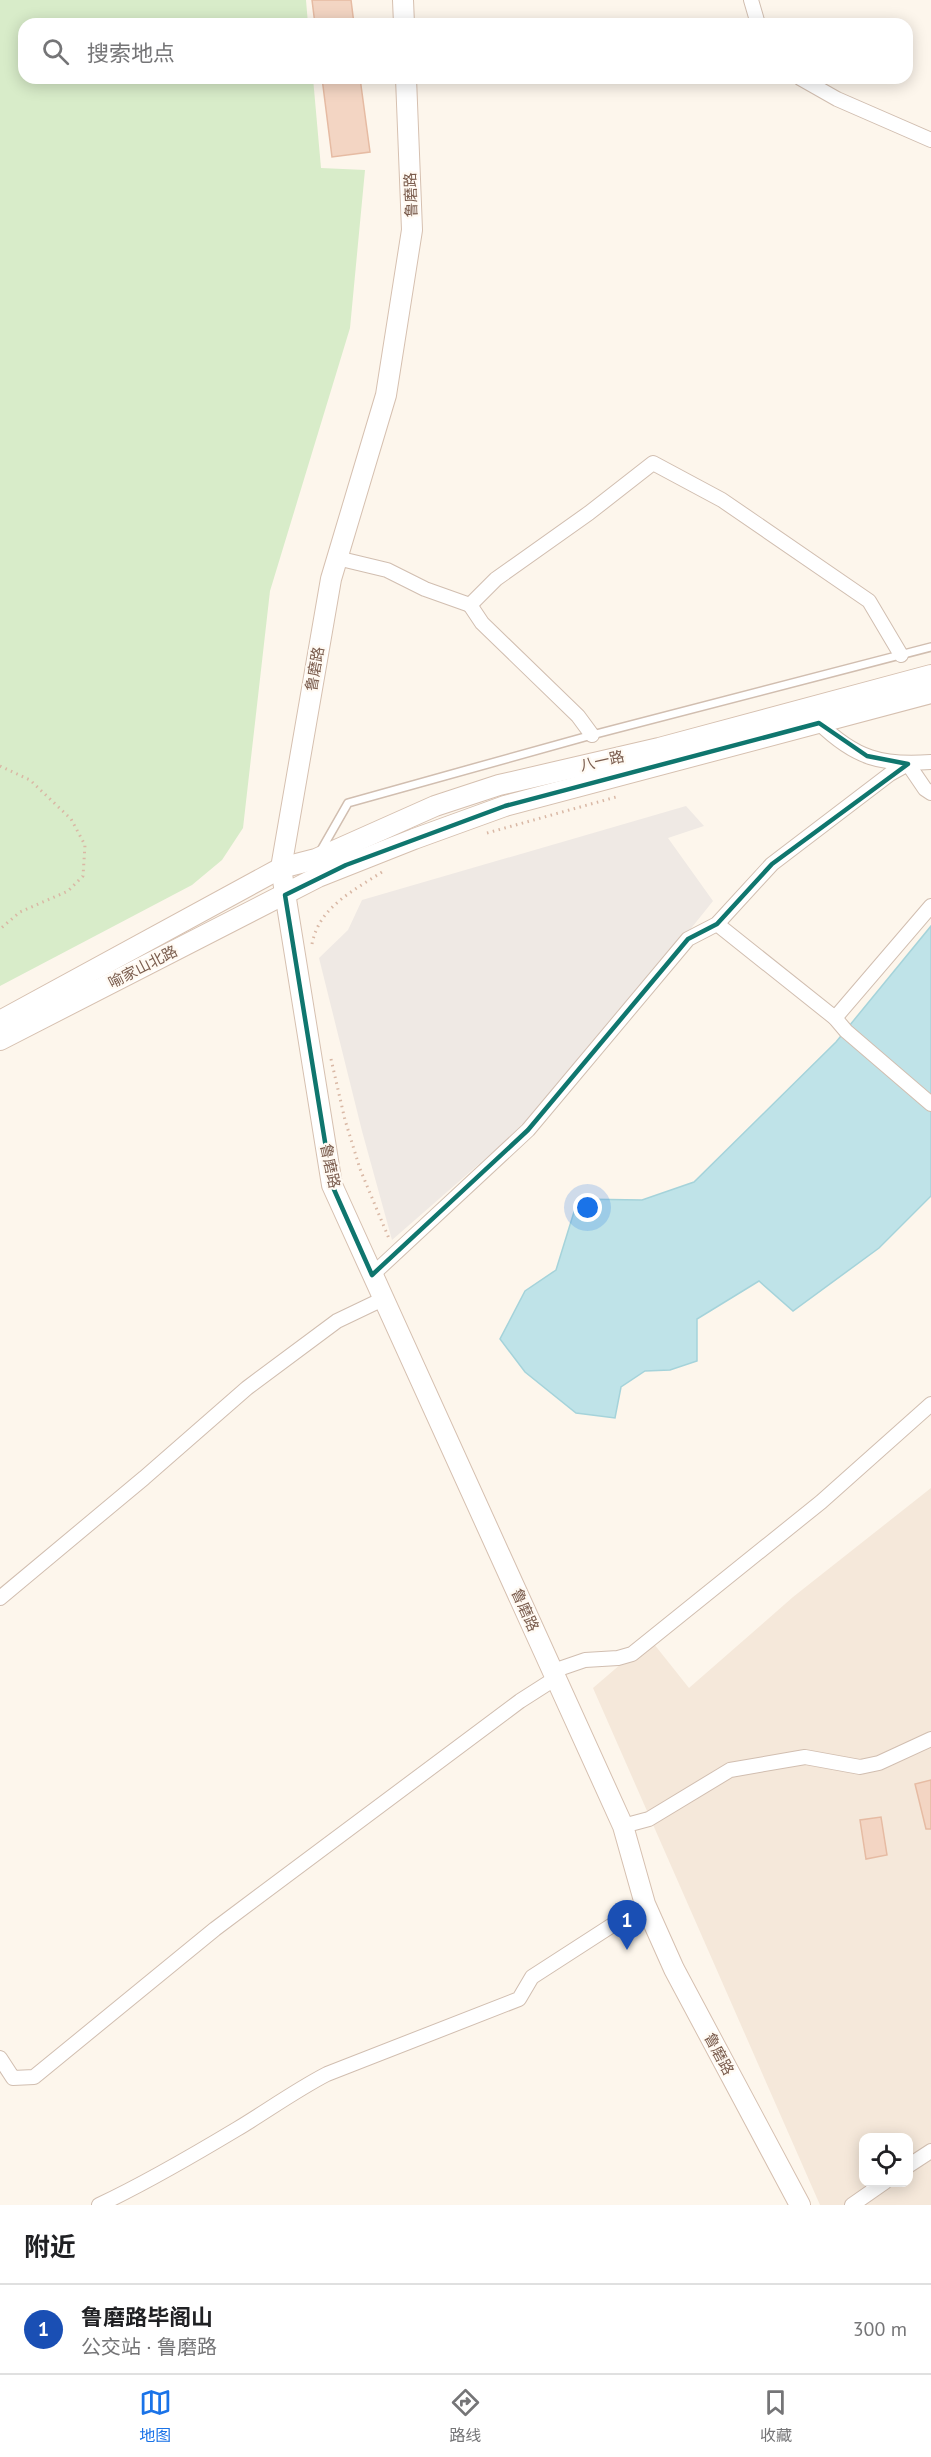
<!DOCTYPE html>
<html lang="zh">
<meta charset="utf-8">
<style>
:root{--surface:#fff;--page:#f2f2f2;--text:#202124;--muted:#757577;--line:#e0e0e0;--accent:#1a73e8}
body{margin:0;font-family:"PT Sans","Noto Sans SC",sans-serif;background:var(--page);color:var(--text)}
.controls{position:absolute;right:18px;bottom:18px;display:grid;overflow:hidden;border-radius:12px;box-shadow:0 3px 15px #0003}
.controls button{width:54px;height:54px;display:grid;place-items:center;padding:0;border:0;border-bottom:2px solid var(--line);background:var(--surface);color:var(--text);font:30px sans-serif}
.you{position:absolute;left:588px;top:1208px;width:21px;height:21px;margin:-15px;border:4px solid #fff;border-radius:50%;background:#1a73e8;box-shadow:0 0 0 9px #1a73e833}
.badge{display:grid;place-items:center;width:39px;height:39px;border-radius:50%;background:var(--accent);color:#fff;font-size:20px;font-weight:700}
.pin{position:absolute;translate:-50% -50px;filter:drop-shadow(0 2px 3px #0008)}
.pin::after{content:'';position:absolute;top:32px;width:21px;height:18px;background:inherit;clip-path:polygon(0 0,100% 0,50% 100%)}
.list{margin:0;padding:0;list-style:none}
h2{display:flex;justify-content:space-between;align-items:center;height:78px;margin:0;padding:0 24px;font-size:26px}
h2 small{font-size:20px;font-weight:400;color:var(--muted)}
.list li{display:grid;grid-template-columns:39px 1fr auto;gap:18px;align-items:center;box-sizing:border-box;height:90px;padding:0 24px;border-top:2px solid var(--line)}
.list b{display:block;font-size:22px;white-space:nowrap}
.list p{margin:0;font-size:20px;white-space:nowrap;color:var(--muted)}
.list em{font-size:20px;font-style:normal;color:var(--muted)}
.icon{flex:none;width:33px;height:33px;fill:none;stroke:currentColor;stroke-width:2;stroke-linecap:round;stroke-linejoin:round}
.map{position:relative;flex:none;width:931px;height:2205px;overflow:hidden}
.search{position:absolute;background:var(--surface);box-shadow:0 3px 15px #0003;left:18px;right:18px;top:18px;height:66px;display:flex;align-items:center;gap:15px;box-sizing:border-box;padding:0 21px;border-radius:18px;color:var(--muted);font-size:22px}
.sheet{height:168px;background:var(--surface)}
nav{display:flex;justify-content:space-around;align-items:center;box-sizing:border-box;height:84px;border-top:2px solid var(--line);background:var(--surface);font-size:16px;color:var(--muted)}
nav a{display:grid;justify-items:center;gap:3px}
nav .on{color:var(--accent)}
.map>svg:first-child{display:block}
.residential{fill:#f5e8da;fill-rule:evenodd}
.industrial{fill:#efe9e4}
.green{fill:#d8ecc9}
.water{fill:#bfe3e8;stroke:#a5d3da;stroke-width:1.5}
.building{fill:#f3d5c3;stroke:#e6bba3;stroke-width:1.5}
.lines{fill:none;stroke-linecap:round;stroke-linejoin:round}
.lane-casing{stroke:#d1beb0;stroke-width:10}
.street-casing{stroke:#d1beb0;stroke-width:16}
.secondary-casing{stroke:#d6c0b0;stroke-width:22}
.path{stroke:#d9b8a5;stroke-width:3;stroke-dasharray:1.5 4.5;stroke-linecap:butt}
.lane{stroke:#fff;stroke-width:7}
.street{stroke:#fff;stroke-width:14}
.secondary{stroke:#fff;stroke-width:20}
.marked{fill:none;stroke:#0f766e;stroke-width:4.5;stroke-linejoin:round}
.labels{text-anchor:middle;stroke-width:4.5;stroke-linejoin:round;paint-order:stroke}
.street-label{font-size:15px;fill:#7a5c4d;stroke:#fffaf3}
</style>
<div class="map">
<svg width="931" height="2205" viewBox="0 0 931 2205">
<rect width="100%" height="100%" fill="#fdf6ec"/>
<path class="residential" d="M931,1488V2205H820L593,1688L650,1639L689,1688L793,1597ZM864,2138H908V2182H864Z"/>
<path class="industrial" d="M686,806L704,826L668,838L713,901L556,1097L392,1240L362,1131L319,958L348,930L362,900Z"/>
<path class="green" d="M0,0H306L308,24H24V78H313L321,168L365,170L350,328L270,591L243,828L222,860L192,885L0,986Z"/>
<path class="water" d="M931,926V1196L879,1248L793,1311L759,1281L697,1319V1361L670,1370L645,1371L621,1387L615,1418L576,1413L525,1372L500,1339L525,1291L556,1270L578,1199L642,1200L694,1182L836,1042Z"/>
<g class="building">
<path d="M312,0H351L354,24H315Z"/>
<path d="M322,78H360L370,152L332,157Z"/>
<path d="M931,1780V1829H926L915,1784Z"/>
<path d="M881,1817L887,1855L866,1859L860,1820Z"/>
</g>
<g class="lines">
<g class="lane-casing">
<path id="lane" d="M320,852L348,803L592,735L931,647"/>
</g>
<g class="street-casing">
<g id="street">
<path d="M751,0L758,24"/>
<path d="M800,78L837,99L931,140"/>
<path d="M337,558L387,570L425,589L470,605L496,579L589,513L653,463L722,500L869,601L901,655"/>
<path d="M470,605L482,623L578,716L592,735"/>
<path d="M819,723C855,758 882,766 931,762"/>
<path d="M717,924L835,1018L931,906"/>
<path d="M835,1018L846,1031L931,1104"/>
<path d="M372,1275L528,1130L688,939L717,924L772,864L890,774L908,764L925,789L931,793"/>
<path d="M0,1598L144,1478L247,1388L337,1321L383,1299"/>
<path d="M553,1671L585,1660L618,1658L632,1654L821,1502L931,1404"/>
<path d="M623,1826L649,1819L730,1770L805,1757L860,1767L879,1763L931,1739"/>
<path d="M0,2058L13,2078L34,2077L215,1929L520,1701L556,1678"/>
<path d="M908,2166L931,2151"/>
<path d="M99,2205C146,2183 192,2156 237,2129C267,2111 296,2090 327,2074L519,1999L532,1977L645,1904"/>
<path d="M852,2205L885,2182"/>
</g>
</g>
<g class="secondary-casing">
<g id="secondary">
<path d="M403,0L404,24"/>
<path d="M406,78L412,230L386,395L331,579L281,868L332,1185L623,1826L645,1904L674,1969L800,2205"/>
<path d="M0,1021L281,868L316,859L435,806L499,785L659,748L931,675"/>
<path d="M0,1040L318,877L414,839L505,806L931,693"/>
</g>
</g>
<g class="path">
<path d="M0,766L30,780L71,819L85,845L83,876L68,891L20,912L0,929"/>
<path d="M487,833L616,797"/>
<path d="M312,944C319,907 353,891 382,872"/>
<path d="M331,1059L345,1120L360,1169L390,1241"/>
</g>
<use href="#lane" class="lane"/>
<use href="#street" class="street"/>
<use href="#secondary" class="secondary"/>
</g>
<path class="marked" d="M819,723L867,756L908,764L772,864L717,924L688,939L528,1130L372,1275L332,1185L285,895L346,865L505,806Z"/>
<g class="labels">
<g class="street-label">
<text transform="translate(411 195) rotate(-92)" y="5">鲁磨路</text>
<text transform="translate(315 669) rotate(-80)" y="5">鲁磨路</text>
<text transform="translate(602 761) rotate(-13)" y="5">八一路</text>
<text transform="translate(143 967) rotate(-27)" y="5">喻家山北路</text>
<text transform="translate(330 1166) rotate(78)" y="5">鲁磨路</text>
<text transform="translate(525 1610) rotate(66)" y="5">鲁磨路</text>
<text transform="translate(719 2054) rotate(62)" y="5">鲁磨路</text>
</g>
</g>
</svg>
<div class="controls">
<button><svg class="icon" aria-label="locate" viewBox="0 0 24 24"><circle cx="12" cy="12" r="6"/><path d="M12 2v4M12 18v4M2 12h4M18 12h4"/></svg></button>
</div>
<div class="you"></div>
<div class="pin badge" style="left:627px;top:1950px;background:#1a4fb4">1</div>
<div class="search"><svg class="icon" aria-label="search" viewBox="0 0 24 24"><circle cx="10" cy="10" r="6"/><path d="M15 15l6 6"/></svg>搜索地点</div>
</div>
<section class="sheet">
<h2>附近<small></small></h2>
<ul class="list">
<li><span class="badge" style="background:#1a4fb4">1</span><div><b>鲁磨路毕阁山</b><p>公交站 · 鲁磨路</p></div><em>300 m</em></li>
</ul>
</section>
<nav>
<a class="on"><svg class="icon" aria-label="map" viewBox="0 0 24 24"><path d="M3 6l6-2 6 2 6-2v14l-6 2-6-2-6 2zM9 4v14M15 6v14"/></svg>地图</a>
<a><svg class="icon" aria-label="directions" viewBox="0 0 24 24"><path d="M12 3l9 9-9 9-9-9zM9 14v-3h6M13 9l2 2-2 2"/></svg>路线</a>
<a><svg class="icon" aria-label="saved" viewBox="0 0 24 24"><path d="M7 4h10v16l-5-4-5 4z"/></svg>收藏</a>
</nav>
